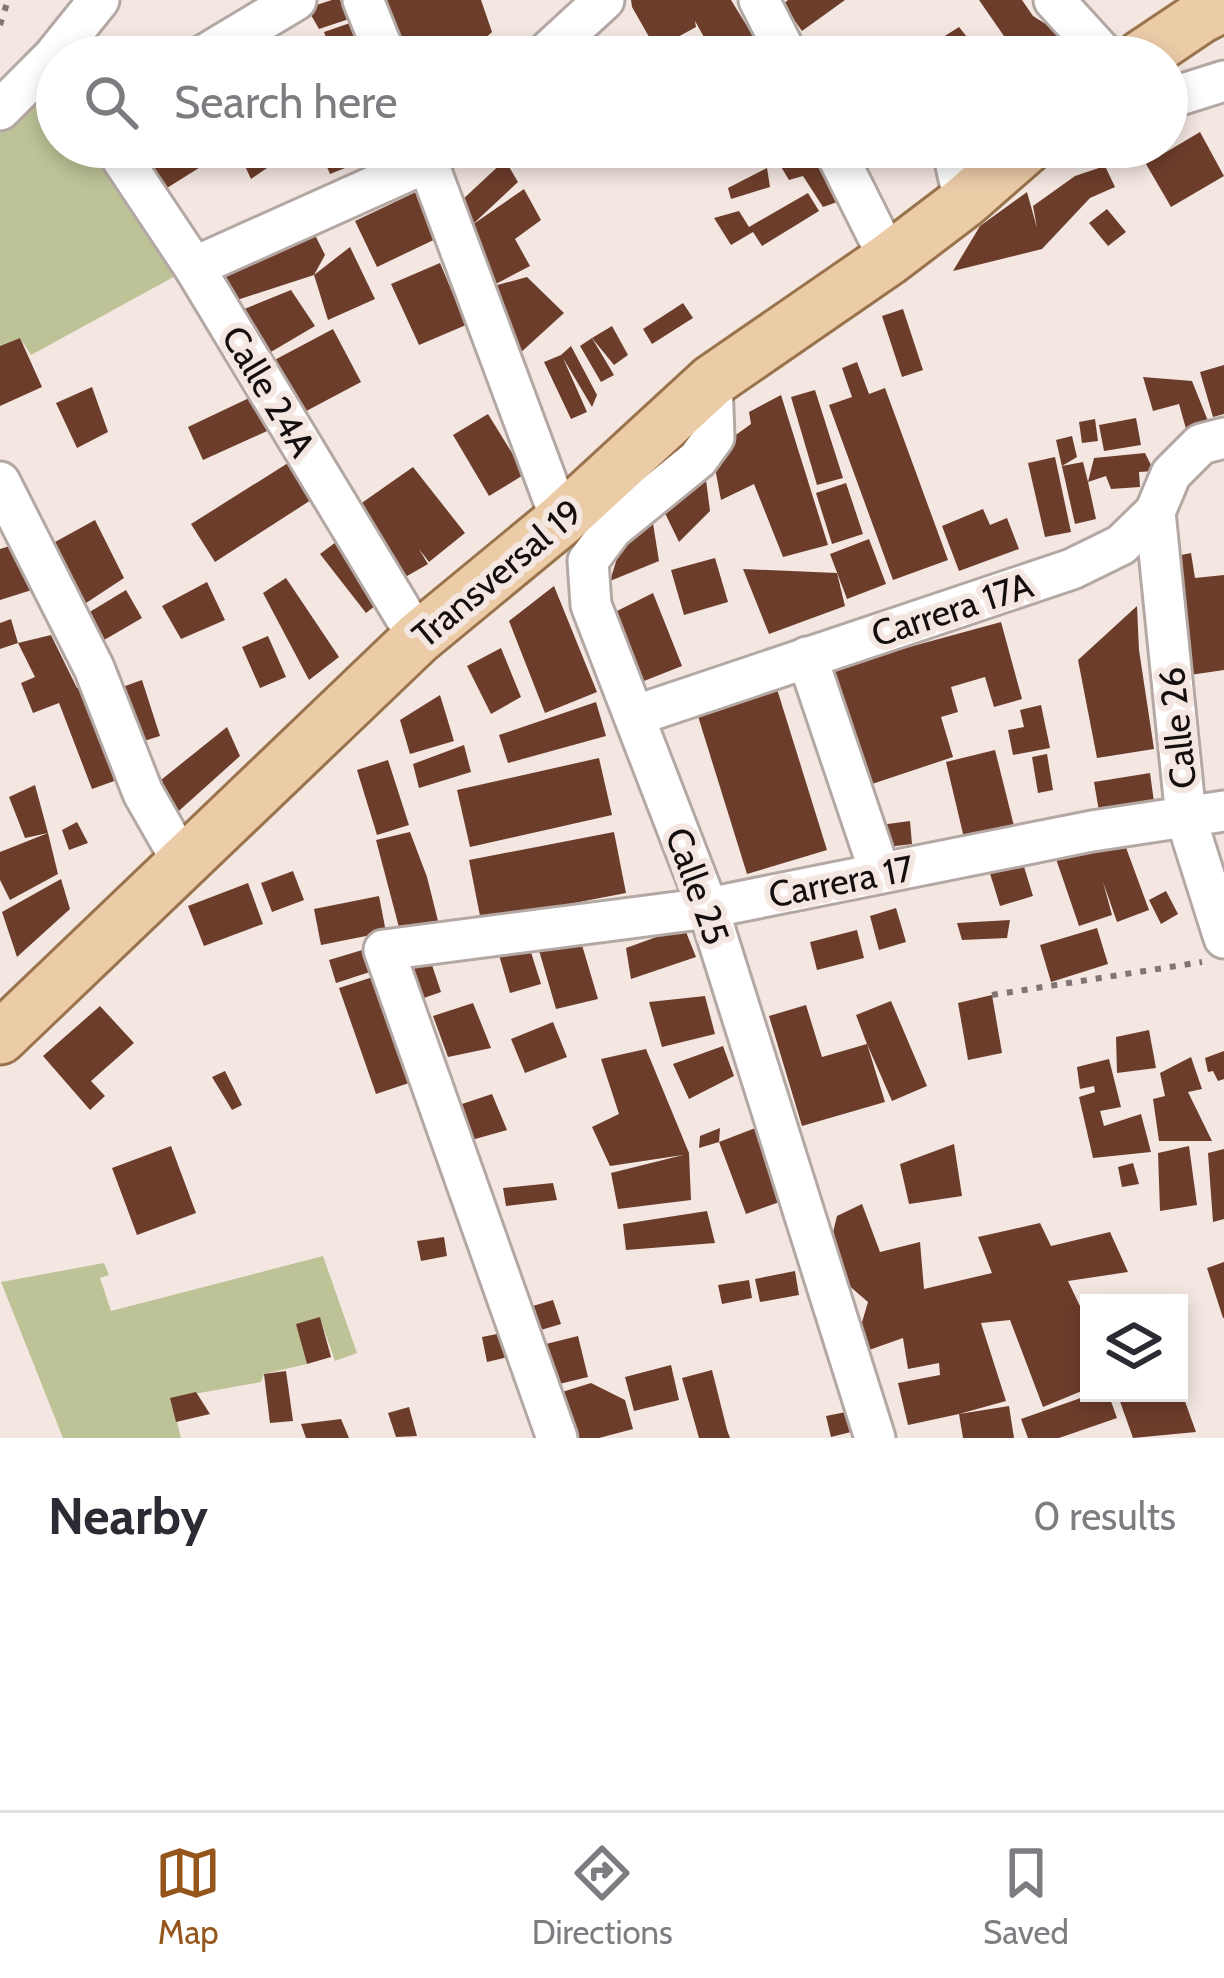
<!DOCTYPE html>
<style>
:root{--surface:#fff;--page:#f7f7f7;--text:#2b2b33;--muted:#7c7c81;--line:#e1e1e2;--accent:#94561b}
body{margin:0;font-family:Cabin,sans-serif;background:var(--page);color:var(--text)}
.controls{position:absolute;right:36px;bottom:36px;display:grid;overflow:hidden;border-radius:0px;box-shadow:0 6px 18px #0003}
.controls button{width:108px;height:108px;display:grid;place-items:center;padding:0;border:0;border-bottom:3px solid var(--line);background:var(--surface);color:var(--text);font:60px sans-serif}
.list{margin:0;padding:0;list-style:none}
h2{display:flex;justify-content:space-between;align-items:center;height:156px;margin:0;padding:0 48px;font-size:51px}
h2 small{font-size:39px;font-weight:400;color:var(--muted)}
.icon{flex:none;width:66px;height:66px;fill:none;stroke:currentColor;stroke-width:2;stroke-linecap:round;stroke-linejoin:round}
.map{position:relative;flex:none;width:1224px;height:1438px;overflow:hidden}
.search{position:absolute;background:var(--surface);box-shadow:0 6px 18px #0003;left:36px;right:36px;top:36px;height:132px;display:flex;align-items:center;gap:30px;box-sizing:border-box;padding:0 42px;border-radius:66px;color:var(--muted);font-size:45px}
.sheet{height:372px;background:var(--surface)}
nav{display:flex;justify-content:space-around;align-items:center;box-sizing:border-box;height:168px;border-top:3px solid var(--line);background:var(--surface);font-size:33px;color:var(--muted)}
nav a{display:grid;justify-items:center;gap:6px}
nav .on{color:var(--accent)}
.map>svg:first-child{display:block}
.green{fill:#bdc397}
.building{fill:#6d3d2b}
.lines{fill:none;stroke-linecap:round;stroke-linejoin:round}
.minor-casing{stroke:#b4a8a4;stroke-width:45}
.major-casing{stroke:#99734c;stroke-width:57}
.path{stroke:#7f7673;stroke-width:6;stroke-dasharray:6 9;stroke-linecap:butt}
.minor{stroke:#fff;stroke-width:39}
.major{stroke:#eccba7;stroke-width:51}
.labels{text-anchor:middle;stroke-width:12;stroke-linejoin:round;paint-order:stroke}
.street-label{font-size:36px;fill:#140f0e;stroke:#f4e7e2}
</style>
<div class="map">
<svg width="1224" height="1438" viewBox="0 0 1224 1438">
<rect width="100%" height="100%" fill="#f4e7e2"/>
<g class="green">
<path d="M57,82V147H109L190,268L31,355L20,338L0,346V133Z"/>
<path d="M323,1256L357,1353L335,1361L320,1318L297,1324L307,1364L264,1374L261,1382L171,1398L181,1438H63L1,1282L104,1263L109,1275L100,1278L111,1311Z"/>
</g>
<g class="building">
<path d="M332,0H340L349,19L319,29L307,8Z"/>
<path d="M387,0H481L492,32L465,57H405Z"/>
<path d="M631,0H731L766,57H715L695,21L696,27L656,49L632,7Z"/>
<path d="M788,0H845L802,31L783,4Z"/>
<path d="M979,0H1022L1033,16L1068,38L1042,57H1037L1006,39Z"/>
<path d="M350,23L356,42L331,51L324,32Z"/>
<path d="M959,27L983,57H939L929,46Z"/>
<path d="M1200,132L1224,176L1171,207L1146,164Z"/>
<path d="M149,147H193L202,166L159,193L140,151Z"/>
<path d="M236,147H274L280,159L251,179Z"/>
<path d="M335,147H397L330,174L321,153Z"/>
<path d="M769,147H813L827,166L840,201L823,207L803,176L789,180Z"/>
<path d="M505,160L518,182L472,225L524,189L541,220L515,239L530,266L490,287L461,201Z"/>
<path d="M1105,166L1115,187L1090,198L1042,249L953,271L980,226L1027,192L1037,228L1033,206L1075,176Z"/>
<path d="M767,168L770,187L731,199L728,188Z"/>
<path d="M420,190L442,236L377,267L355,221Z"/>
<path d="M808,193L819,211L762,246L753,232L731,245L714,218L739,211L749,227Z"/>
<path d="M1107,209L1126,232L1108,246L1089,223Z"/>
<path d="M313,231L325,255L314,275L234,301L217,274Z"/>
<path d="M350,247L375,299L328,320L314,275Z"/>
<path d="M440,263L466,325L419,345L391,284Z"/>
<path d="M527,277L564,313L518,355L490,287Z"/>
<path d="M291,290L315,326L259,359L232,314Z"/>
<path d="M683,303L693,318L652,344L643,329Z"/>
<path d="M903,309L923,370L902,377L882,316Z"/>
<path d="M612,326L628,355L614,365L592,338Z"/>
<path d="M333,329L361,382L295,417L267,364Z"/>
<path d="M20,338L42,387L0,406V346Z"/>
<path d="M592,338L614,375L601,382L580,346Z"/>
<path d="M571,346L597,395L592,407L563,358L587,412L571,419L544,362L561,355Z"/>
<path d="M857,362L869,394L885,388L948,560L893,580L829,405L852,397L842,368Z"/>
<path d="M1224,365V414L1213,417L1200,372Z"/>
<path d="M1143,377L1192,381L1210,426L1190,443L1179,404L1153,411Z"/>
<path d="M92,387L108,432L77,448L56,403Z"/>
<path d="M815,390L843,478L817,485L791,397Z"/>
<path d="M262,392L278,426L203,460L188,427Z"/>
<path d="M781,395L828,545L783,557L754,484L721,500L712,452L751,424L749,412Z"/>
<path d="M488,414L525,474L489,496L453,435Z"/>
<path d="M1136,418L1141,445L1104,451L1099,425Z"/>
<path d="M1095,419L1098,441L1082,443L1079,422Z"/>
<path d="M1072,436L1077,457L1062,466L1083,462L1088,482L1094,458L1145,453L1154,471L1139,472L1140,487L1111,489L1106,476L1088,482L1096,519L1075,524L1056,440Z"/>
<path d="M1055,457L1071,532L1045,537L1028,463Z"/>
<path d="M288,463L311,500L215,562L191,524Z"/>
<path d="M413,467L465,533L429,562L419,549L428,564L400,580L356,507Z"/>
<path d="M705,472L710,511L679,542L662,507Z"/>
<path d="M846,483L863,534L832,544L816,493Z"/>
<path d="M983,509L990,525L1007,518L1019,549L959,571L942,526Z"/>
<path d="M652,517L659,561L610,581L618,555Z"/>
<path d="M95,520L124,578L80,607L46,547Z"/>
<path d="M344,536L389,595L366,613L320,554Z"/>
<path d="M869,539L886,584L847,599L830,554Z"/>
<path d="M17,544L35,589L0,600V549Z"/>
<path d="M1191,553L1195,578L1224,575V670L1183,676L1166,558Z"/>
<path d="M715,558L728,602L684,615L671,570Z"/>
<path d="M743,569L837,573L845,606L769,634Z"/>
<path d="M286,578L339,657L309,680L263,593Z"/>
<path d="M207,582L225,620L181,639L162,606Z"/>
<path d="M554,586L597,692L545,713L509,621Z"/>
<path d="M126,590L142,618L99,643L83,616Z"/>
<path d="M653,593L682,666L644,681L617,611Z"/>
<path d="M1137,606L1139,650L1154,749L1097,758L1078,660Z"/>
<path d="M11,619L18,643L0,649V623Z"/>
<path d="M1001,622L1022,699L994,707L985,677L951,687L958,712L941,717L953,757L863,787L825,670Z"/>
<path d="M51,635L77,688L84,685L117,780L92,789L59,703L33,713L21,683L35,677L18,643Z"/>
<path d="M268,636L286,677L260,688L242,647Z"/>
<path d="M501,648L521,697L491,714L467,666Z"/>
<path d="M142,680L160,736L131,745L114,690Z"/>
<path d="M777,689L827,850L747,874L697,713Z"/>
<path d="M440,695L454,741L410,754L400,720Z"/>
<path d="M596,702L606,736L508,763L499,735Z"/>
<path d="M1041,705L1050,748L1013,755L1008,730L1024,727L1020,710Z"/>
<path d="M227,727L240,756L171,818L156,784Z"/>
<path d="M464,745L471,772L419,788L413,764Z"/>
<path d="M995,750L1014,826L964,838L946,762Z"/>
<path d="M1047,754L1053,790L1038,793L1032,757Z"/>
<path d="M599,758L612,815L470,847L457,790Z"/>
<path d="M388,760L409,825L377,835L357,770Z"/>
<path d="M1150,773L1154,802L1099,811L1094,782Z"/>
<path d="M35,785L48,833L25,838L9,797Z"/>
<path d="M910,821L912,844L880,848V825Z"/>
<path d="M77,822L88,843L69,850L62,830Z"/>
<path d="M410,832L427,877L439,925L401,935L376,840Z"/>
<path d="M614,832L626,893L481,921L469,860Z"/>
<path d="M48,833L58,874L10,900L0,880V852Z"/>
<path d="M1121,834L1149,910L1117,922L1103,882L1112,915L1079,926L1055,856Z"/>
<path d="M1021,857L1033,896L1000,906L988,867Z"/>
<path d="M293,871L304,900L272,912L261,883Z"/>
<path d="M61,879L70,909L17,957L2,912Z"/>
<path d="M248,883L263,924L204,946L188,906Z"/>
<path d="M1166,891L1178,914L1161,924L1149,900Z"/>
<path d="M379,896L386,932L321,945L314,909Z"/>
<path d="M896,908L906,942L879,950L870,916Z"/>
<path d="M1010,920L1007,938L962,940L957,923Z"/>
<path d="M684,927L696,957L631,979L626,948Z"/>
<path d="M1097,928L1108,964L1051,982L1040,945Z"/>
<path d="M857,930L864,958L817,970L810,942Z"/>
<path d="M582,945L598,999L556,1009L538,947Z"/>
<path d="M529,946L541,984L510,993L499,955Z"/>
<path d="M369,948L376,970L336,983L329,960Z"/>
<path d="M431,962L441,992L421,999L409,968Z"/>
<path d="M379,975L415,1081L376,1094L339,988Z"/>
<path d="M992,995L1002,1053L968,1060L958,1003Z"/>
<path d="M705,996L715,1034L662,1047L649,1002Z"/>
<path d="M891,1001L927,1086L892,1101L867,1044L885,1102L802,1126L769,1016L806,1005L822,1057L867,1044L856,1015Z"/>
<path d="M473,1003L491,1048L448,1057L433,1016Z"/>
<path d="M100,1006L134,1043L91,1081L105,1096L90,1110L43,1056Z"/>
<path d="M553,1022L567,1057L525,1073L511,1039Z"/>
<path d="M1149,1030L1156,1068L1117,1073L1116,1037Z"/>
<path d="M723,1046L734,1076L689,1099L673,1064Z"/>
<path d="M646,1049L689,1153L691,1200L618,1209L611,1173L683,1155L610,1166L592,1127L619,1114L601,1059Z"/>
<path d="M1224,1051V1079L1218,1081L1213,1071L1208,1072L1205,1058Z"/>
<path d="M1191,1057L1202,1089L1188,1092L1212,1141H1159L1153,1099L1165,1096L1160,1073Z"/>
<path d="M1109,1059L1121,1107L1100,1111L1104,1126L1141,1114L1151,1152L1093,1158L1079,1097L1095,1092L1094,1086L1080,1089L1077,1067Z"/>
<path d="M225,1071L242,1105L232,1110L212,1077Z"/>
<path d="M492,1094L507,1130L468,1141L456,1106Z"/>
<path d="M758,1127L785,1200L746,1214L719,1142L699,1148L700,1136L720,1128L719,1142Z"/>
<path d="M954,1144L962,1196L909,1204L900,1164Z"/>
<path d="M171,1146L196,1213L137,1235L112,1168Z"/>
<path d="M1189,1146L1197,1205L1160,1211L1158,1153Z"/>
<path d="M1224,1149V1219L1213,1222L1208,1153Z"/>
<path d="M1133,1163L1139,1184L1122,1187L1118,1167Z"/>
<path d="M553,1183L557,1200L506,1206L503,1188Z"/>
<path d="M862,1204L880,1252L920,1242L924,1289L992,1273L978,1237L1040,1223L1051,1246L1110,1232L1128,1272L1068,1281L1089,1325V1388L1043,1407L1010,1320L981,1323L1006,1401L959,1414L1009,1406L1014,1438H963L959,1414L908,1425L898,1383L940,1375L939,1363L908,1369L903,1338L852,1356L868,1302L825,1265L837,1216Z"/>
<path d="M707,1211L715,1243L626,1250L623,1224Z"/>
<path d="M444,1237L447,1256L421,1261L417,1241Z"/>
<path d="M1224,1262V1318H1223L1207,1268Z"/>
<path d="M795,1271L799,1295L760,1302L755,1279Z"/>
<path d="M749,1280L752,1298L722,1304L718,1285Z"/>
<path d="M553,1300L561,1324L534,1332L526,1308Z"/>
<path d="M320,1317L331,1357L307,1364L296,1324Z"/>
<path d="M507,1332L512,1356L487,1362L482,1337Z"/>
<path d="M578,1336L588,1377L551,1386L542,1345Z"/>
<path d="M671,1365L679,1400L634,1411L625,1377Z"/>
<path d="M712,1370L727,1430L730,1438H699L682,1378Z"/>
<path d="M286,1371L293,1421L270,1423L264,1374Z"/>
<path d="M591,1383L625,1400L633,1429L599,1438H574L559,1393Z"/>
<path d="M196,1392L210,1414L176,1422L170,1398Z"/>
<path d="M1095,1393H1108L1117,1418L1059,1438H1028L1021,1419Z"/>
<path d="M1117,1393H1182L1196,1432L1133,1438Z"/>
<path d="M409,1407L417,1436L396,1437L388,1413Z"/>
<path d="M846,1412L851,1432L831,1437L826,1416Z"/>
<path d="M341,1419L349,1438H306L301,1424Z"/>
</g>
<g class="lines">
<g class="minor-casing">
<g id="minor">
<path d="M363,0L386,57"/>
<path d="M759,0L788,57"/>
<path d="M1054,0L1106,57"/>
<path d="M201,57L296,0"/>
<path d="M542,57L604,0"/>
<path d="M1167,99L1224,81"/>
<path d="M0,110L53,57L99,0"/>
<path d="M114,147L194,267L418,638"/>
<path d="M422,147L561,520"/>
<path d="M833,147L889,259"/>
<path d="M952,147L964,202"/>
<path d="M194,267L428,162L445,147"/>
<path d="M712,381L714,437L698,459L612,529L588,561L591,605L708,908L875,1438"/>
<path d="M0,482L94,668L143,793L183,863"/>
<path d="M1155,512L1186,818L1224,938"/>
<path d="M807,657L880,873"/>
<path d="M634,716L1072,569L1121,545L1155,512L1171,474L1201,444L1224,438"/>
<path d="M557,1438L384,950L708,908L1092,831L1224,811"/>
</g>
</g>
<g class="major-casing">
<g id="major">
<path d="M1141,57L1199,18L1224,5"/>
<path d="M0,1038L418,638L561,520L712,381L889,259L964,202L1027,147"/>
</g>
</g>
<g class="path">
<path d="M0,25L8,0"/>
<path d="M992,995L1202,962"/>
</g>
<use href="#minor" class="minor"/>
<use href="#major" class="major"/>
</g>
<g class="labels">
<g class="street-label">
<text transform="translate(269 391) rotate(59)" y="13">Calle 24A</text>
<text transform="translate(497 573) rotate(-40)" y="13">Transversal 19</text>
<text transform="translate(952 609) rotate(-18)" y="13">Carrera 17A</text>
<text transform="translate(1177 728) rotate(-96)" y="13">Calle 26</text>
<text transform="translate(841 881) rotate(-11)" y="13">Carrera 17</text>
<text transform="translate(698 886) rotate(70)" y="13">Calle 25</text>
</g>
</g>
</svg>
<div class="controls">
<button><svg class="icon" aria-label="layers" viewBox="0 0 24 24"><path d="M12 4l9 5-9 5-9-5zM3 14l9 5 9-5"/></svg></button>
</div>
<div class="search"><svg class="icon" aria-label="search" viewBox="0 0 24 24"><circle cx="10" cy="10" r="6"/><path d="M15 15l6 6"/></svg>Search here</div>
</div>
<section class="sheet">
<h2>Nearby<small>0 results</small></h2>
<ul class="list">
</ul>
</section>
<nav>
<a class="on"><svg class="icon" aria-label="map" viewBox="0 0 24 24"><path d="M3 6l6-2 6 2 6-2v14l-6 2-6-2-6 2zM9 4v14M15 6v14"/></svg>Map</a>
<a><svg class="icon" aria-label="directions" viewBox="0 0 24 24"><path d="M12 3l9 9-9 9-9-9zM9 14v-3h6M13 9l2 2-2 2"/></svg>Directions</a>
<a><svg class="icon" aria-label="saved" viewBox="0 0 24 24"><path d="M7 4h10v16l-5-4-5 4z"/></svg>Saved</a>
</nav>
